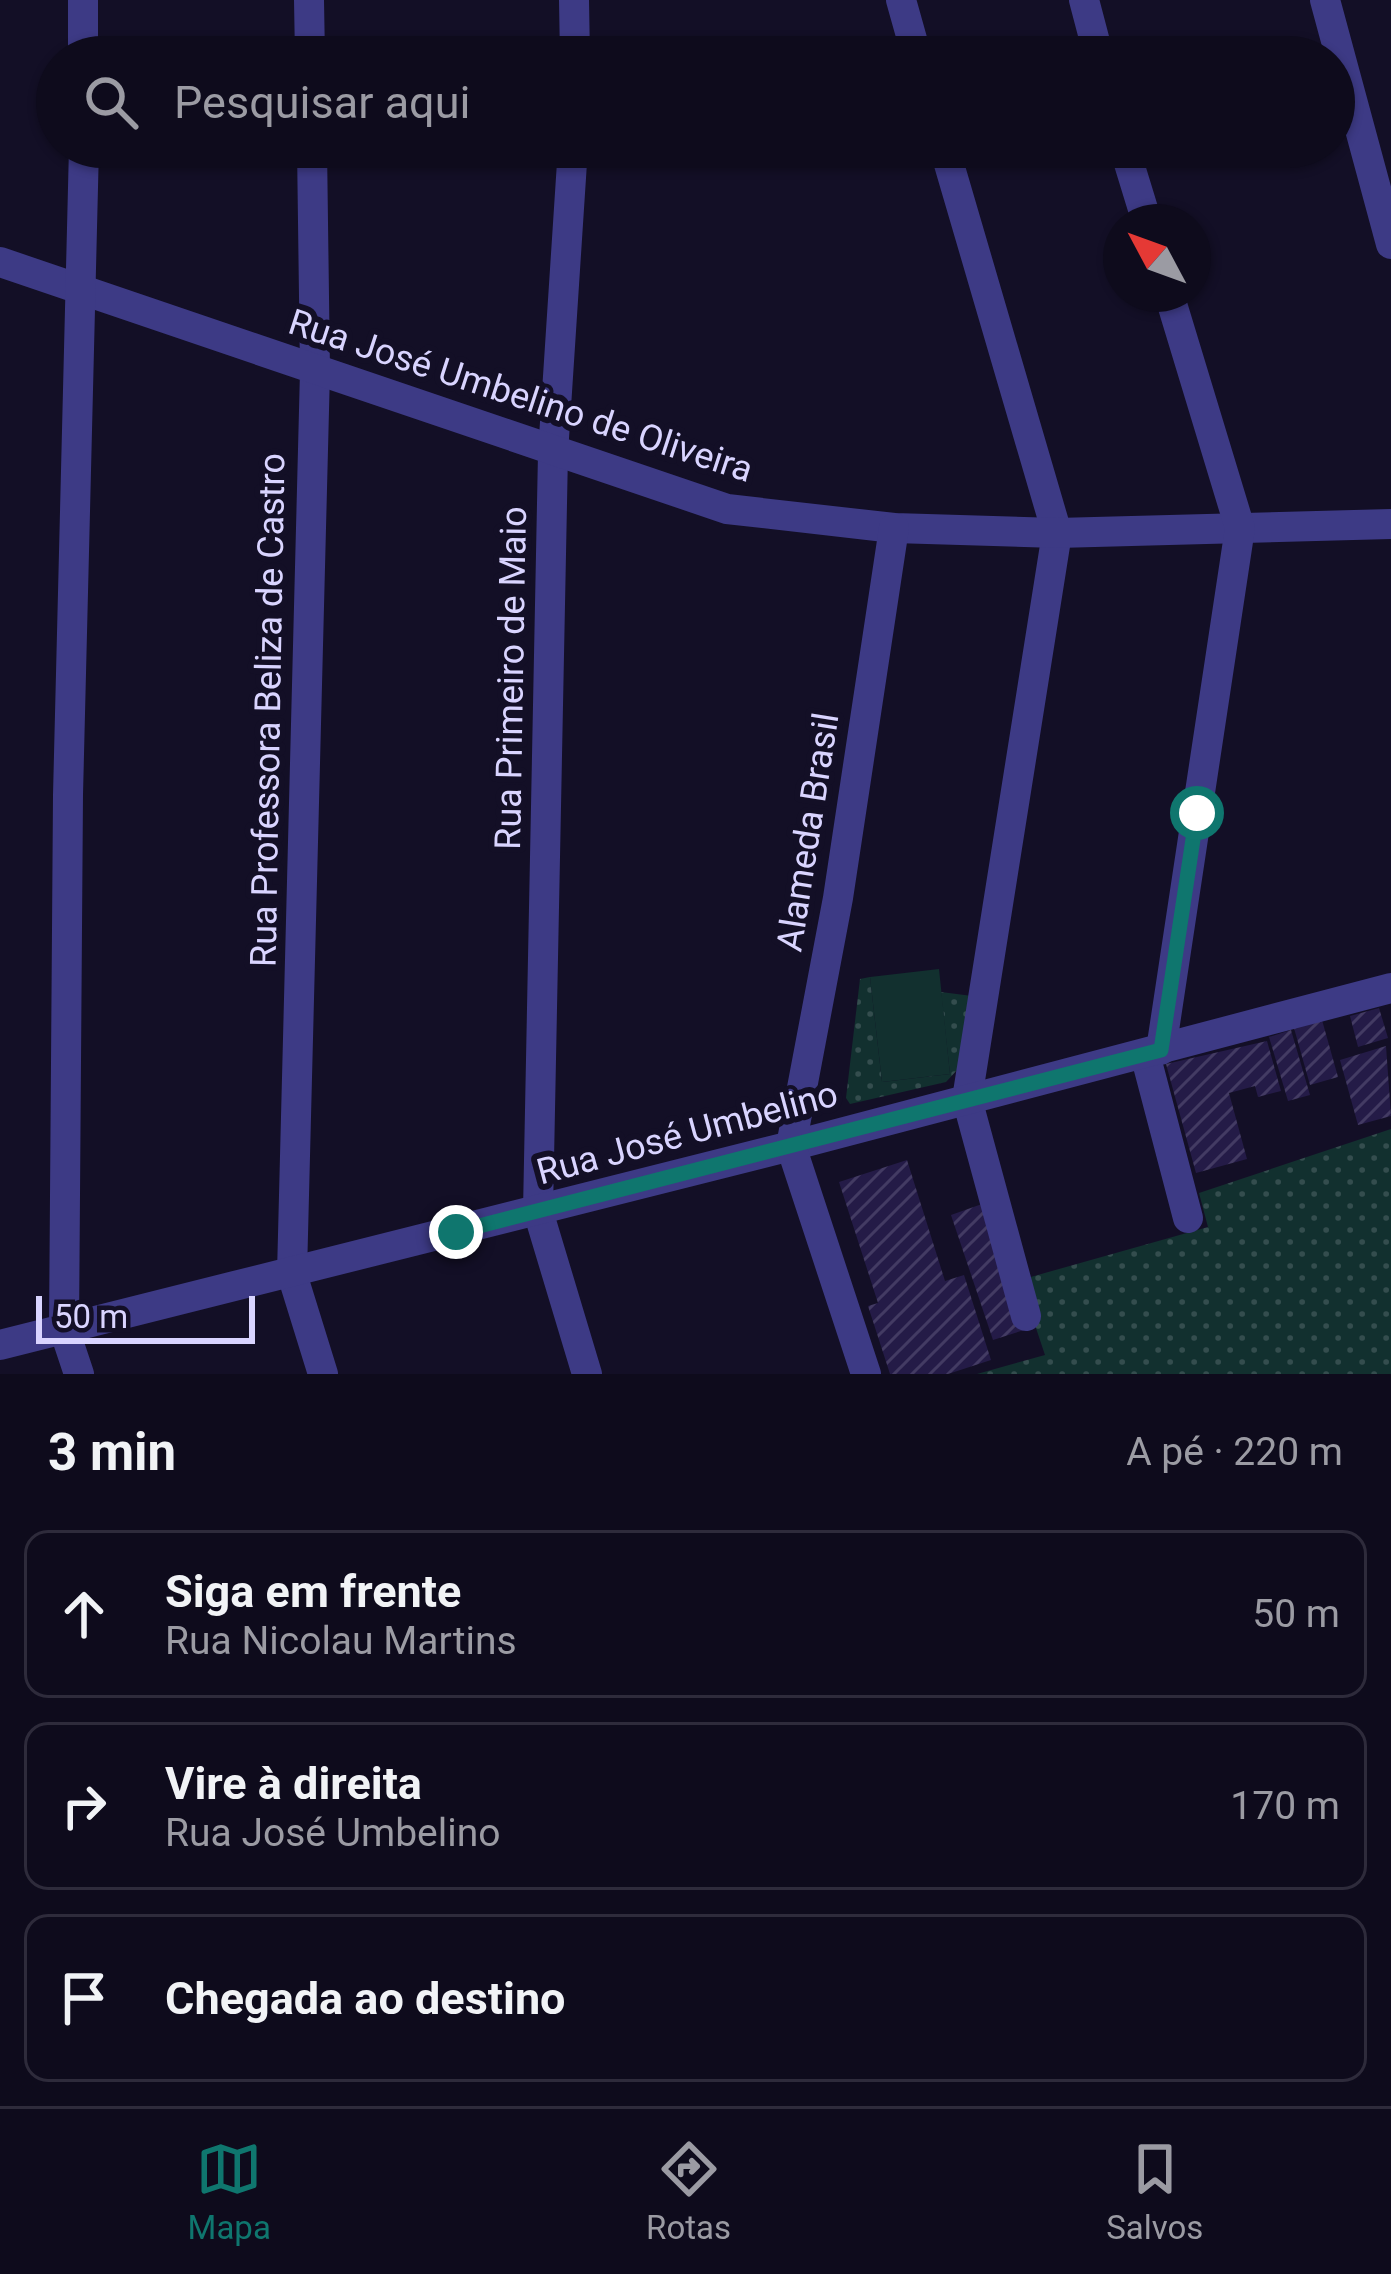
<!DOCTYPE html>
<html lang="pt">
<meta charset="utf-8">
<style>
:root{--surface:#0e0b1c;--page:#171425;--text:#f1f3f6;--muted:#9b9ba3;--line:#2e2b3b;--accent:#0f766e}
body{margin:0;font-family:Roboto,sans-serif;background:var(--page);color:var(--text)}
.compass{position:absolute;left:1103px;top:204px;width:108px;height:108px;border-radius:50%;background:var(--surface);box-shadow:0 3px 9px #0004;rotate:311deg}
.scale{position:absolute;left:36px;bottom:30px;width:219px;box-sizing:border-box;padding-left:12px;border:6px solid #d9d4ff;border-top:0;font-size:33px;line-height:42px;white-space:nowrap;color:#d9d4ff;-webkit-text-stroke:9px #130f26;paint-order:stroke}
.stop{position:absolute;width:36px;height:36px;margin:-27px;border:9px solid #0f766e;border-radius:50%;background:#fff}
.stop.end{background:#0f766e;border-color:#fff;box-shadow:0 3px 12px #0008}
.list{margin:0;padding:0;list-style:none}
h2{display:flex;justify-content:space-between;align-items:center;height:156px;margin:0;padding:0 48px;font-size:51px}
h2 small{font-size:39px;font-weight:400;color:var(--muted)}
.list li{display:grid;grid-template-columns:78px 1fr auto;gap:36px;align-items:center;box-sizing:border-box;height:168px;margin:0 24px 24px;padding:0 24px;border:3px solid var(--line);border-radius:24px}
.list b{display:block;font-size:45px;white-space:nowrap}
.list p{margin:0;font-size:39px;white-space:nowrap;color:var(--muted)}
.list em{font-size:39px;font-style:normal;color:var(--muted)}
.icon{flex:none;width:66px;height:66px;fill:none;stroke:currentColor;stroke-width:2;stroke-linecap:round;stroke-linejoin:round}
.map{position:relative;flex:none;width:1391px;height:1374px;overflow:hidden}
.search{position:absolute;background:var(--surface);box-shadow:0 3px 9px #0004;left:36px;right:36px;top:36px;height:132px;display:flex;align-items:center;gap:30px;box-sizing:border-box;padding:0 42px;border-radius:66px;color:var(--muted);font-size:45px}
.sheet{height:732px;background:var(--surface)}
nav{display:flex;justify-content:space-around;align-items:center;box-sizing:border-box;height:168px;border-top:3px solid var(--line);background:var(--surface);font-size:33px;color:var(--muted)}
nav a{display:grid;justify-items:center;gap:6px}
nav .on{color:var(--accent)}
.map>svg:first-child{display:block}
.grass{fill:url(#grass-dots)}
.garden{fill:#12302f}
.building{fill:url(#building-hatch)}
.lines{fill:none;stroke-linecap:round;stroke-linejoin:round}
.minor{stroke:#3d3a85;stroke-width:30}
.route{stroke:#0f766e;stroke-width:15}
.labels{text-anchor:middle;stroke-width:12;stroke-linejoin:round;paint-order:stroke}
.street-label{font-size:36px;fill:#d9d4ff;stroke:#130f26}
</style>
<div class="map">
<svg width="1391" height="1374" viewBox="0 0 1391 1374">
<defs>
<pattern id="grass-dots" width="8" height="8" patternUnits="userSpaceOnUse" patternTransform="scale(3)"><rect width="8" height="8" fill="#12302f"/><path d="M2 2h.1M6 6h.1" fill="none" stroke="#344d4e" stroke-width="1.8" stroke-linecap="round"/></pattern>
<pattern id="building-hatch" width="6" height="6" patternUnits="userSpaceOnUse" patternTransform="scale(3)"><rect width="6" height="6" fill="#241b47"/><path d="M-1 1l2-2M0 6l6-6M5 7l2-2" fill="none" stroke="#433b63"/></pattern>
</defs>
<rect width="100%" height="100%" fill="#130f26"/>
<g class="grass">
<path d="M870,977L882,1082L950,1074L941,992L972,996L958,1069L946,1082L850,1104L846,1098L860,979Z"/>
<path d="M1391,1129V1374H977L1045,1355L1020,1280L1208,1227L1199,1193Z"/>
</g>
<path class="garden" d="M939,969L950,1074L882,1082L870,977Z"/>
<g class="building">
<path d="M1379,1008L1388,1038L1358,1047L1350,1016Z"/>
<path d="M1322,1020L1338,1077L1310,1085L1294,1028Z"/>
<path d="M1291,1030L1310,1095L1288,1101L1269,1037Z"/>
<path d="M1267,1041L1281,1091L1258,1097L1255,1086L1229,1093L1247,1159L1196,1173L1166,1064Z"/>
<path d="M1386,1046L1391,1116L1358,1125L1340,1060Z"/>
<path d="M907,1160L945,1281L964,1275L991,1360L948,1374H890L868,1306L878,1303L839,1182Z"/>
<path d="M982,1204L1024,1330L993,1340L951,1215Z"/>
</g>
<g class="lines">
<g class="minor">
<path d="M83,0V57"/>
<path d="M309,0L310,57"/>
<path d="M574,0L575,57"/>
<path d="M901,0L917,57"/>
<path d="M1084,0L1099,57"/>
<path d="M1325,0L1391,244"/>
<path d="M312,147L315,371L292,1274L323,1374"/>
<path d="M573,147L553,453L538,1211L587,1374"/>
<path d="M944,147L1057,533L967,1099L1026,1316"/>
<path d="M1124,147L1147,222"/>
<path d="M0,262L727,509L894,528L1057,533L1391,524"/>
<path d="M1161,1050L1240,528L1169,294"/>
<path d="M1145,1054L1188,1218"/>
<path d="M0,1345L791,1146L1391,988"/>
<path d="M79,1374L64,1329L68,795L84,147"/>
<path d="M866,1374L791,1146L838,898L894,528"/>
</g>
</g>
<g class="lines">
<path class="route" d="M456,1232L1161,1050L1197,813"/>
</g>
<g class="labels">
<g class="street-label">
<text transform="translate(521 395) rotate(18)" y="13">Rua José Umbelino de Oliveira</text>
<text transform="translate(510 678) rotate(-89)" y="13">Rua Primeiro de Maio</text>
<text transform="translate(267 710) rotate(-89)" y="13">Rua Professora Beliza de Castro</text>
<text transform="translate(807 832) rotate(-81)" y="13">Alameda Brasil</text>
<text transform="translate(687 1132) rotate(-15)" y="13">Rua José Umbelino</text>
</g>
</g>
</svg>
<svg class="compass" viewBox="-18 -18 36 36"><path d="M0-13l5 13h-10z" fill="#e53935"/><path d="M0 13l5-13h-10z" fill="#9b9ba3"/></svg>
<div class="scale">50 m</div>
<div class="stop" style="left:1197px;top:813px"></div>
<div class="stop end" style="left:456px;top:1232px"></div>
<div class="search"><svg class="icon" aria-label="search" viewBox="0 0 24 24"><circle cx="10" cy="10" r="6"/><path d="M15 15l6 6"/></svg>Pesquisar aqui</div>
</div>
<section class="sheet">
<h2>3 min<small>A pé · 220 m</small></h2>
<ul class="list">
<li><svg class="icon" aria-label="ahead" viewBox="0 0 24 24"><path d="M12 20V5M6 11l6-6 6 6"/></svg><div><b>Siga em frente</b><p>Rua Nicolau Martins</p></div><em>50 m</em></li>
<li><svg class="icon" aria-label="right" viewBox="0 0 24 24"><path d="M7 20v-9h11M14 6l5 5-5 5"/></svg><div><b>Vire à direita</b><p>Rua José Umbelino</p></div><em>170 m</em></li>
<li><svg class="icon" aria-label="arrive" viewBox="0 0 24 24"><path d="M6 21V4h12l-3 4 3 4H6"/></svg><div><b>Chegada ao destino</b></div></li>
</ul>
</section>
<nav>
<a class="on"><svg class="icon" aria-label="map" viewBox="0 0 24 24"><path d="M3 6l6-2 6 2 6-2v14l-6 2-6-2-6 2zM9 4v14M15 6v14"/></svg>Mapa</a>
<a><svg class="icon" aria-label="directions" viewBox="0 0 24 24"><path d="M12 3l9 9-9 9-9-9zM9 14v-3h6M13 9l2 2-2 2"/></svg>Rotas</a>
<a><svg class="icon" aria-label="saved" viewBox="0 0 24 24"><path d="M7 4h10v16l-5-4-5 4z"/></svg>Salvos</a>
</nav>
